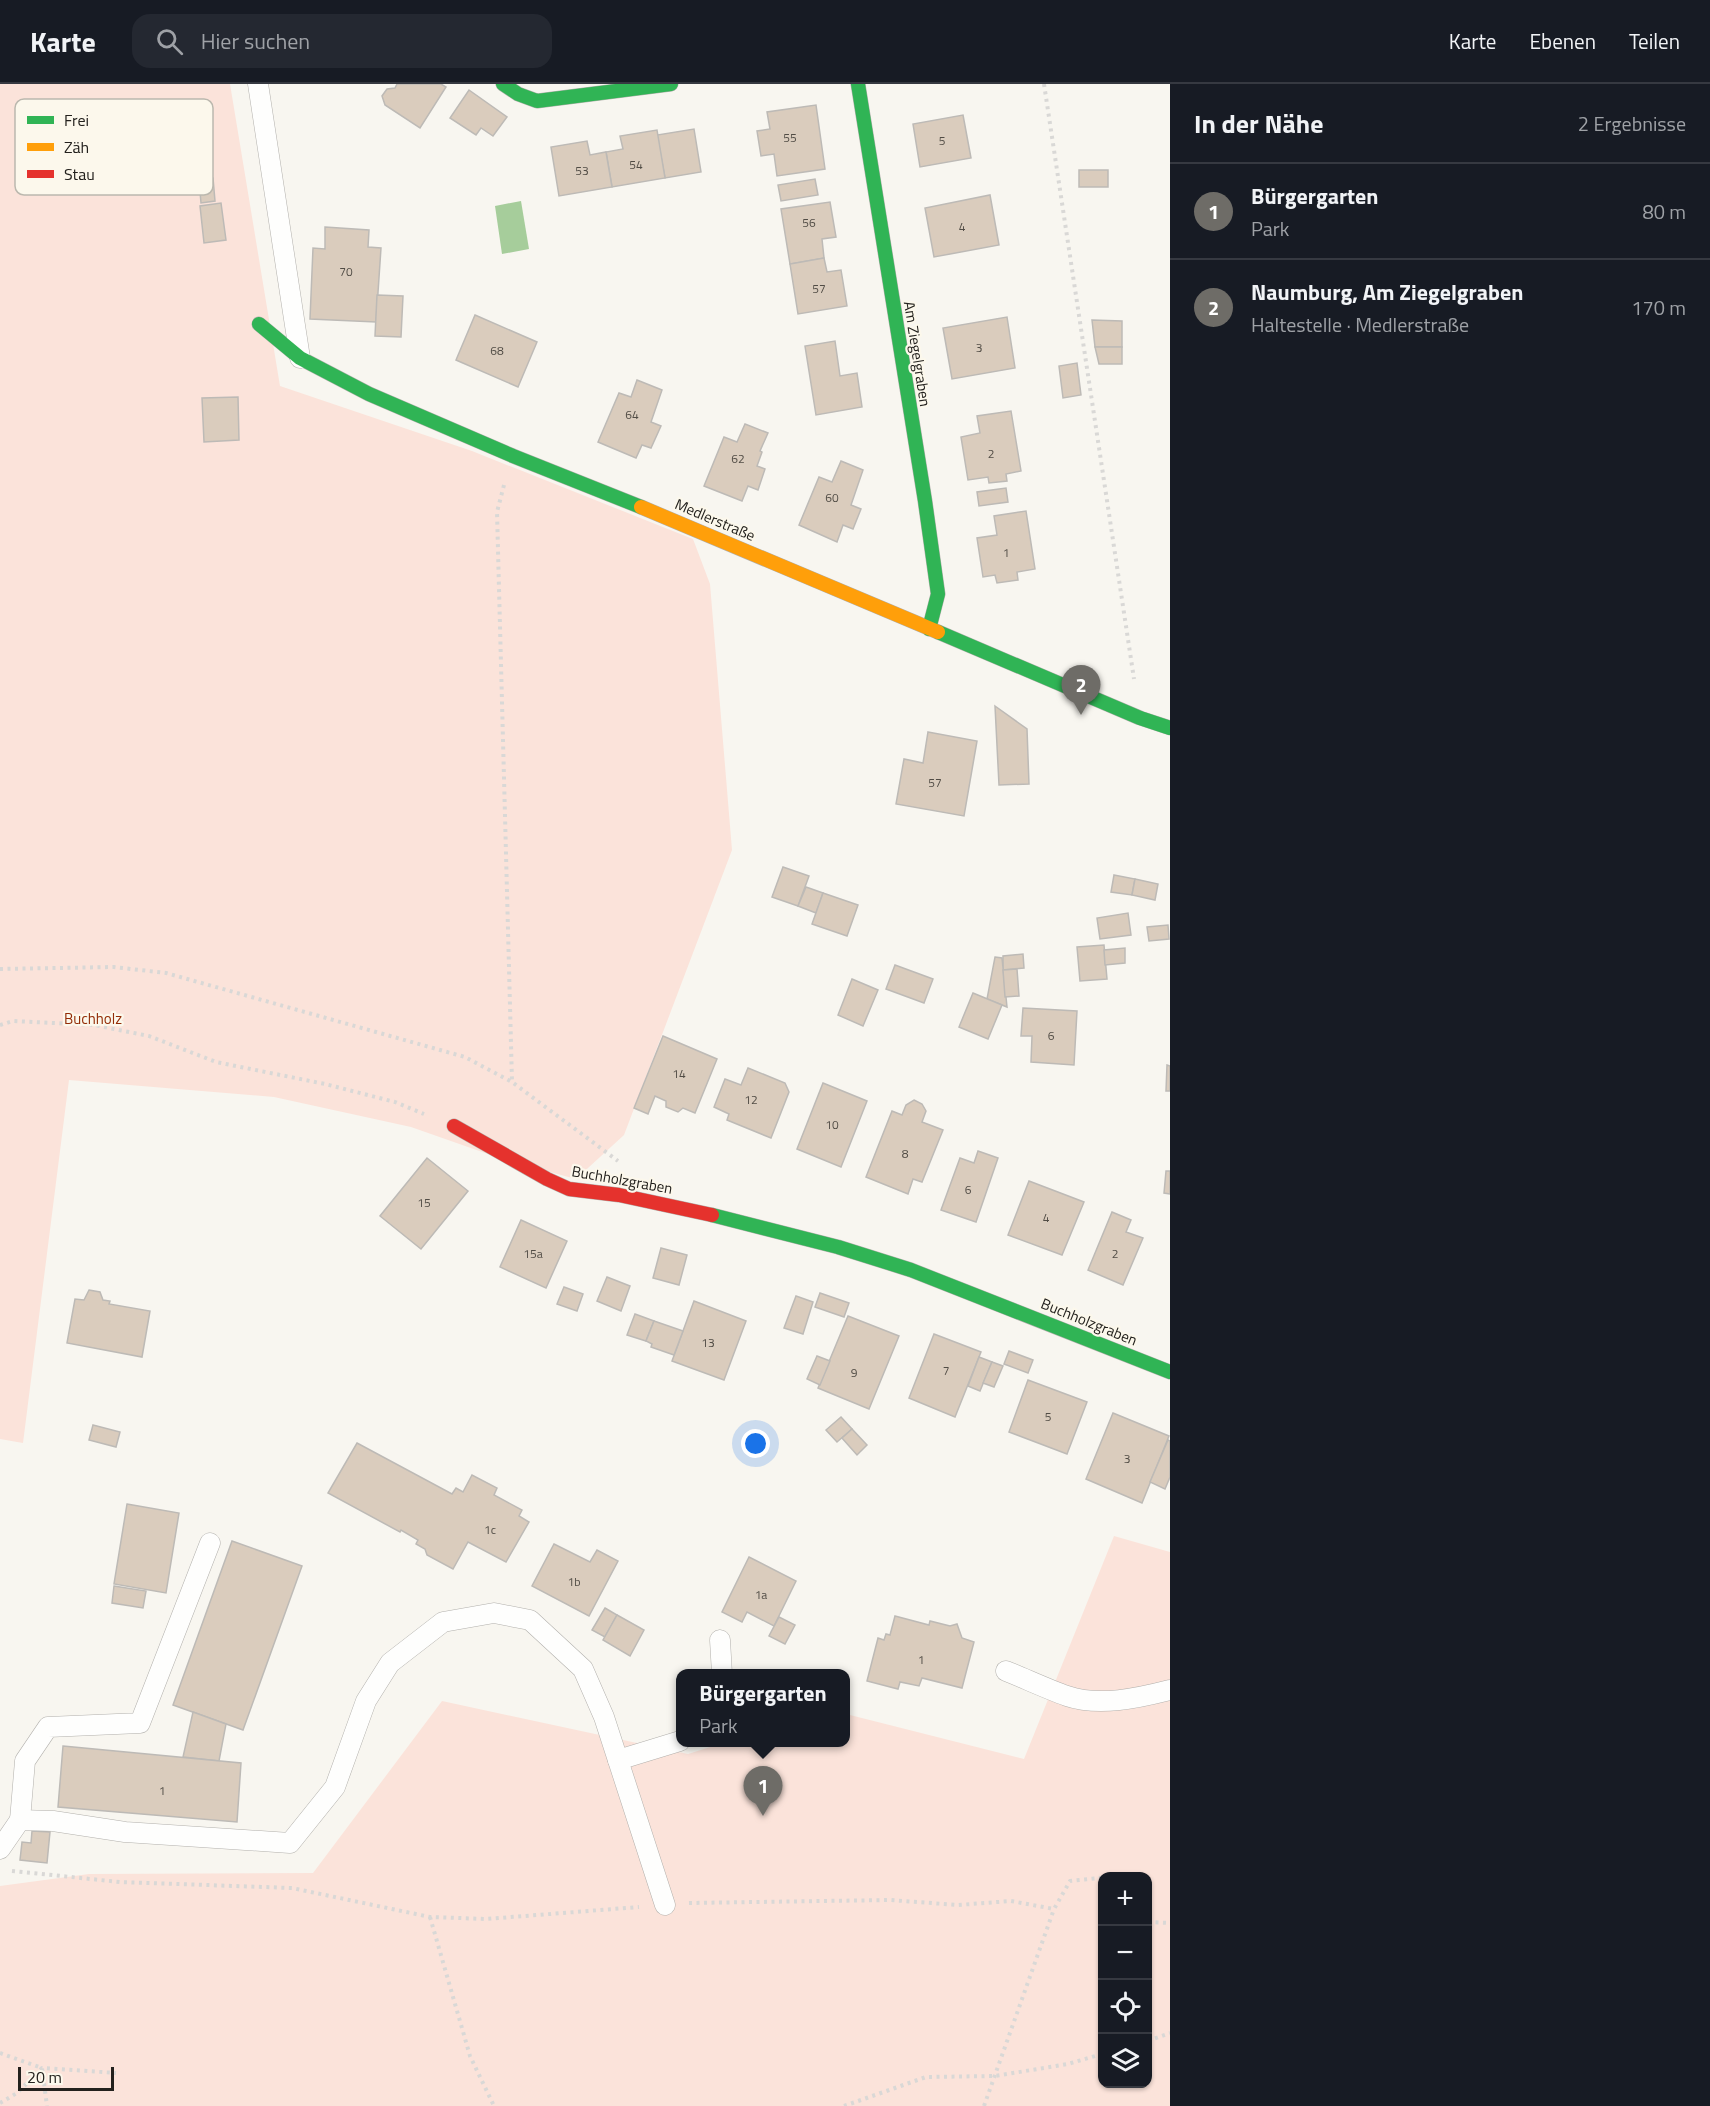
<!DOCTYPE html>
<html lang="de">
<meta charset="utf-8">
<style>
:root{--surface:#171b24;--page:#242831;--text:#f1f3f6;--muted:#9ea1a6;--line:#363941;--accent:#6e6c67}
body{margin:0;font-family:"Titillium Web",sans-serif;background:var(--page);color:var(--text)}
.controls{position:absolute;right:18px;bottom:18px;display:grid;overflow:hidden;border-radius:12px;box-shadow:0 2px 4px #0004}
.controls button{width:54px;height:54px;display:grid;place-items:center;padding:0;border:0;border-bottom:2px solid var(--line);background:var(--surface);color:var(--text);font:30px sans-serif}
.scale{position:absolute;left:18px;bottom:15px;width:96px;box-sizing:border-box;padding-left:6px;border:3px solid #23211d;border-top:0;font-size:16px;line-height:21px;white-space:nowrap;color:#23211d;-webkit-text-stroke:4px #fcf8ec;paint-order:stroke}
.you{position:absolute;left:756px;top:1360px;width:21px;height:21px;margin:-15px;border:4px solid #fff;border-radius:50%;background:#1a73e8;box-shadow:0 0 0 9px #1a73e833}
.badge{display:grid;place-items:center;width:39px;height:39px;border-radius:50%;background:var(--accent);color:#fff;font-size:20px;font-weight:700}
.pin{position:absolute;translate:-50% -50px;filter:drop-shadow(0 2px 3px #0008)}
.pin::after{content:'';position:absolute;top:32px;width:21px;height:18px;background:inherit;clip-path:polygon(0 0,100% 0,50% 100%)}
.popup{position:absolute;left:676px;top:1585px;width:174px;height:78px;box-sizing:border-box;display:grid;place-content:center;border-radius:12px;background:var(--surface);filter:drop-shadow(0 2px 4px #0005);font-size:20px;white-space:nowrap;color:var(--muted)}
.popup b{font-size:22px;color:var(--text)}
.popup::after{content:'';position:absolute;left:50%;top:100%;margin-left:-12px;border:12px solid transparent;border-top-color:var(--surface)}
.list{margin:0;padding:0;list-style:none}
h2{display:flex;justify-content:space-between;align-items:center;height:78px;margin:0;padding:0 24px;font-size:26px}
h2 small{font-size:20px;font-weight:400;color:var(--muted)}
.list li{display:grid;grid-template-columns:39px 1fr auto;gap:18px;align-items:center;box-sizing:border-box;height:96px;padding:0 24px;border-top:2px solid var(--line)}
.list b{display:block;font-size:22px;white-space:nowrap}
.list p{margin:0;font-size:20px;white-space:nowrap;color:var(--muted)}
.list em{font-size:20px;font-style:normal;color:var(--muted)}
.icon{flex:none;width:33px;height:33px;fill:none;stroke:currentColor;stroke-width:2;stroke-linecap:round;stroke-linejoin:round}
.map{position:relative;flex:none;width:1170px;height:2022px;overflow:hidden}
header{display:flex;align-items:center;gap:36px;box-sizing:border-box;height:84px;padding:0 30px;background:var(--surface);border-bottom:2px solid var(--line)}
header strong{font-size:28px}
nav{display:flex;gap:33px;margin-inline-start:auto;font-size:21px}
.search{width:420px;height:54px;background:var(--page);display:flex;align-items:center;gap:15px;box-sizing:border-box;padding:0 21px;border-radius:18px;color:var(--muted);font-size:22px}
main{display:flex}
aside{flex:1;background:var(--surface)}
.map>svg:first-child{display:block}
.green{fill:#fbe3da;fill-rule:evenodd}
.water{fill:#a6cd9b}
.building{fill:#daccbd;stroke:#bdbab6;stroke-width:1.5}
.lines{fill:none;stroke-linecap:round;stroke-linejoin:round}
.lane-casing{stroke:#b2b0ac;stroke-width:21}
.fast-casing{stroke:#b2b0ac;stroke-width:15}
.slow-casing{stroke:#b2b0ac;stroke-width:15}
.jam-casing{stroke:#b2b0ac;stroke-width:15}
.path{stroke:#d9d8d6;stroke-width:4;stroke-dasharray:3 4.5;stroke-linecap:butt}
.lane{stroke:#fefefd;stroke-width:20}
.fast{stroke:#30b455;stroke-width:14}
.slow{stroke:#ff9f0a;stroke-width:14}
.jam{stroke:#e5322d;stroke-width:14}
.labels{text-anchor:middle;stroke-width:4.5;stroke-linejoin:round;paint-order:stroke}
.number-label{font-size:12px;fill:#514c45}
.street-label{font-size:15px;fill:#23211d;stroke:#fcf8ec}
.park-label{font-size:15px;fill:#932c06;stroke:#fcf8ec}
.key{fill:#fcf8ec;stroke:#bbb8ae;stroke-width:1.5}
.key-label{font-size:16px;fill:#23211d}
</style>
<header>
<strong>Karte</strong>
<div class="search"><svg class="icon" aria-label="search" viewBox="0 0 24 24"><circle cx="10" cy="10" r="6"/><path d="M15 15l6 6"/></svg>Hier suchen</div>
<nav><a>Karte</a><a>Ebenen</a><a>Teilen</a></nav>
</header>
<main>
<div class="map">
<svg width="1170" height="2022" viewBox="0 0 1170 2022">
<rect width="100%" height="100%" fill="#f8f6f0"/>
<g class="green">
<path d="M0,0H230L280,302L472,367L693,455L710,500L732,766L624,1051L576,1095L505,1076L411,1043L274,1013L69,996L23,1359L0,1355Z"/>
<path d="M1114,1452L1170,1468V2022H0V1802L89,1790L313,1789L442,1617L688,1670L723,1659L846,1658V1630L1024,1675ZM1102,1792H1148V2000H1102Z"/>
</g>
<path class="water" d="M521,117L529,165L502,170L495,122Z"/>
<g class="building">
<path d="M397,0H441L446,3L420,44L385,21L382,12L387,5L395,4Z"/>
<path d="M469,6L507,33L493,52L481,44L476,51L450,34Z"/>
<path d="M816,21L825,85L777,92L774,70L761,72L757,47L770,45L767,28Z"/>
<path d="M963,31L971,74L920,83L913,40Z"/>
<path d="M694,45L701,88L665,94L657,51Z"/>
<path d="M657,46L665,94L612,103L606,68L623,65L620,52Z"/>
<path d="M587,57L590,71L606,68L612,103L559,112L551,63Z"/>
<rect x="1079" y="86" width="29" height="17"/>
<path d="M213,94L215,117L201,119L199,96Z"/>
<path d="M815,95L818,111L781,117L778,101Z"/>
<path d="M990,111L999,161L934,173L925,124Z"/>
<path d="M830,118L836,153L822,155L824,174L790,180L781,125Z"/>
<path d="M221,119L226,156L204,159L200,122Z"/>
<path d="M325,143L369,146L368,163L381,164L376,238L310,235L313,164L325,165Z"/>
<path d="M824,174L827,188L841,186L847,222L798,230L790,180Z"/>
<path d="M377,211L403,212L401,253L375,252Z"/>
<path d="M475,231L537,258L518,303L456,276Z"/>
<path d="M1007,233L1015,284L952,295L943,244Z"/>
<path d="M1092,236L1122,237V263H1095Z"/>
<path d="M835,257L840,292L857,289L862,323L816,331L805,262Z"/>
<path d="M1095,263H1122V280H1099Z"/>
<path d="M1077,279L1081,311L1063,314L1059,282Z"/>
<path d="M637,296L662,306L651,338L661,342L651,364L642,361L636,374L598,358L619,309L631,313Z"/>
<path d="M238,313L239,356L204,358L202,314Z"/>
<path d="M1011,327L1021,387L1006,390L1007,397L989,399L988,393L968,396L961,353L980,349L977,332Z"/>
<path d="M745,340L768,349L760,367L762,368L757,382L765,385L758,406L748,402L742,417L704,402L724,353L737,358Z"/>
<path d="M841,377L863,386L851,421L861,425L853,445L843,441L837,458L799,441L819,393L832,398Z"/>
<path d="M1006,404L1008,418L979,422L977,408Z"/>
<path d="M1026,427L1035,485L1017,488L1018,496L997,499L995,491L983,493L977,454L997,451L994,432Z"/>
<path d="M995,622L1027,645L1029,700L999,701Z"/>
<path d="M928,648L977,657L964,732L896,720L904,675L923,679Z"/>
<path d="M783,783L809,792L798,822L772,813Z"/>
<path d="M1114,791L1135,795L1132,811L1111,808Z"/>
<path d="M1135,795L1158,800L1155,816L1132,811Z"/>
<path d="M806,803L823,809L816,829L798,822Z"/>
<path d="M823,809L858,821L847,852L812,840Z"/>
<path d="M1128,829L1131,851L1100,855L1097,834Z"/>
<path d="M1168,841L1169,855L1149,857L1147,843Z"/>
<path d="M1104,861L1107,895L1080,897L1077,863Z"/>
<path d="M1125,864V879L1105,881L1104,866Z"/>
<path d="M1023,870L1024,884L1003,886V872Z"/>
<path d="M995,873L1002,874L1007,923L987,915Z"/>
<path d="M895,881L933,895L924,919L886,905Z"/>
<path d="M1017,885L1019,912L1005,913L1003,886Z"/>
<path d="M852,895L878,906L863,942L838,931Z"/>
<path d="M973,909L1002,921L988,955L959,943Z"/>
<path d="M1023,924L1077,927L1074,981L1031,978L1032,952H1021Z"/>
<path d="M663,952L717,975L695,1029L683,1024L678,1028L666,1023V1017L655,1012L648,1030L634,1024Z"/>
<path d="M1167,981L1170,982V1007H1166Z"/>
<path d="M748,984L785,999L789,1008L771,1054L727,1036L729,1030L714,1023L725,995L741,1001Z"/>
<path d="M823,999L867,1017L841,1083L797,1065Z"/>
<path d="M914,1016L922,1020L926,1027L922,1038L943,1046L922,1098L913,1095L908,1110L866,1093L892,1027L902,1031L906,1021Z"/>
<path d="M978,1067L998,1074L976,1138L941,1126L960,1074L974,1079Z"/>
<path d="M427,1074L468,1107L421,1165L380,1132Z"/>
<path d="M1166,1087H1170V1110L1164,1109Z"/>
<path d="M1029,1097L1084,1118L1062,1171L1008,1151Z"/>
<path d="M1112,1128L1131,1136L1126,1148L1143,1154L1123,1201L1088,1186Z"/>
<path d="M521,1136L567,1157L546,1204L500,1183Z"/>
<path d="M661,1164L687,1171L679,1201L653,1194Z"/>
<path d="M607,1193L630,1202L621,1227L597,1217Z"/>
<path d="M564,1203L583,1210L577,1227L557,1220Z"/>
<path d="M89,1206L100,1208L103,1216L110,1217L109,1220L150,1227L142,1273L67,1259L75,1215L84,1216Z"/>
<path d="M820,1209L849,1219L844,1233L815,1223Z"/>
<path d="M796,1212L813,1218L803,1250L784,1244Z"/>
<path d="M694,1217L746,1237L724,1296L672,1277Z"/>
<path d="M635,1230L654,1237L646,1257L627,1251Z"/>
<path d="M848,1232L899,1252L869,1325L818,1304Z"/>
<path d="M654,1237L683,1247L674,1271L651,1263L652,1260L646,1257Z"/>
<path d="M934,1250L981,1268L955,1333L909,1314Z"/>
<path d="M1009,1267L1033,1276L1028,1289L1004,1280Z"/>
<path d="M817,1272L830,1277L820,1301L807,1295Z"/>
<path d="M979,1273L992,1278L980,1307L968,1302Z"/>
<path d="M992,1278L1003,1282L994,1303L983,1299Z"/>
<path d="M1028,1296L1087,1318L1067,1370L1009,1348Z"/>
<path d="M1113,1329L1169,1352L1142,1419L1086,1395Z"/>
<path d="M841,1333L852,1345L837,1358L826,1346Z"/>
<path d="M93,1341L120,1348L116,1363L89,1356Z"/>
<path d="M852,1345L867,1361L857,1371L842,1354Z"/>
<path d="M1168,1356L1170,1357V1393L1165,1405L1150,1398Z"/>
<path d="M357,1359L452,1410L456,1404L463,1408L472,1391L497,1404L494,1411L522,1426L519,1432L529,1438L506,1478L468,1458L453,1485L427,1471L425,1465L416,1460L418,1456L401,1446L400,1448L328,1409Z"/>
<path d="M127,1420L179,1429L166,1509L114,1500Z"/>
<path d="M232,1457L302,1482L243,1646L173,1621Z"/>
<path d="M554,1460L590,1478L597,1466L618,1477L589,1532L532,1502Z"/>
<path d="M749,1473L796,1497L774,1542L747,1528L742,1538L722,1528Z"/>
<path d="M114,1502L146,1507L143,1524L112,1519Z"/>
<path d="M605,1524L617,1531L605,1553L592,1546Z"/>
<path d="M617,1531L644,1546L630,1572L603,1556Z"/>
<path d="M895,1532L929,1541L930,1537L950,1542L957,1540L962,1554L974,1558L962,1604L922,1594L919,1602L900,1598L898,1605L867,1597L878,1554L884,1556L886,1550L890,1551Z"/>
<path d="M779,1533L795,1541L785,1560L769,1552Z"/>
<path d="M193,1628L226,1640L219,1677L183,1673Z"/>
<path d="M63,1662L241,1679L237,1738L58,1723Z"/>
<path d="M32,1747L50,1748L47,1779L20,1776L22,1758L31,1759Z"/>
</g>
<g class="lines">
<g class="lane-casing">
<g id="lane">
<path d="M258,0L300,274"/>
<path d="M720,1556L722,1590"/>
<path d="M1006,1587C1026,1595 1047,1605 1067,1612C1099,1623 1139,1614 1170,1606"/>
<path d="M618,1676L680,1657"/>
<path d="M20,1736L25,1677L48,1643L140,1639L210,1459"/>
<path d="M0,1765L20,1736L53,1737L125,1748L290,1759L335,1703L366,1617L390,1579L443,1538L494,1529L530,1536L583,1585L604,1633L665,1821"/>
</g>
</g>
<g class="fast-casing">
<g id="fast">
<path d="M503,0L518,10L537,17L671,0"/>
<path d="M858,0L925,417L938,510L929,545"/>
<path d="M259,240L300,274L369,310L513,372L641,423"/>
<path d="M938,548L1140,634L1170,644"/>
<path d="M712,1131L838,1163L911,1186L1170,1288"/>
</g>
</g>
<g class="slow-casing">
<path id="slow" d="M641,423L938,548"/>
</g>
<g class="jam-casing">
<path id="jam" d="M454,1042L547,1095L569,1105L619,1111L712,1131"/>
</g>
<g class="path">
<path d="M1044,0L1134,595"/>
<path d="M504,401L497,428L512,998"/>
<path d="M0,885L114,883L166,889L465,973L512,998L618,1077"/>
<path d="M0,941L13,937L94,941L149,952L216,978L325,1000L395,1018L424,1030"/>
<path d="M12,1787L120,1798L292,1804L430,1833L486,1835L639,1823"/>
<path d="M689,1819L890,1816L958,1821L1011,1817L1054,1825L1070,1797L1100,1794L1102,1797"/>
<path d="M430,1833L470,1972L494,2022"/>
<path d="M1148,1838L1170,1839"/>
<path d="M1148,1957L1170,1949"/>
<path d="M0,1969L42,1984L47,2022"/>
<path d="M0,2019L17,2009L42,1984L116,1989"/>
<path d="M844,2022L926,1993L995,1992L1068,1980L1102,1970"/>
<path d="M984,2022L1054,1825"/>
</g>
<use href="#lane" class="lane"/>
<use href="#fast" class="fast"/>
<use href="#slow" class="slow"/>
<use href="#jam" class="jam"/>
</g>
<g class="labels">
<g class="number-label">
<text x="790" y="58">55</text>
<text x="942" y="61">5</text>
<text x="636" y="85">54</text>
<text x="582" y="91">53</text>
<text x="809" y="143">56</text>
<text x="962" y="147">4</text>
<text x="346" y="192">70</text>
<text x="819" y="209">57</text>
<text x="979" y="268">3</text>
<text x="497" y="271">68</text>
<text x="632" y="335">64</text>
<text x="991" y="374">2</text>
<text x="738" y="379">62</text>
<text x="832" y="418">60</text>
<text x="1006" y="473">1</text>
<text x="935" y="703">57</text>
<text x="1051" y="956">6</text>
<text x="679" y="994">14</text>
<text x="751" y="1020">12</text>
<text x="832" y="1045">10</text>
<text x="905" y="1074">8</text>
<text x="968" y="1110">6</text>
<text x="424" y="1123">15</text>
<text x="1046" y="1138">4</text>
<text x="533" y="1174">15a</text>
<text x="1115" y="1174">2</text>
<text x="708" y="1263">13</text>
<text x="946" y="1291">7</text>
<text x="854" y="1293">9</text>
<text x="1048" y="1337">5</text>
<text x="1127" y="1379">3</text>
<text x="490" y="1450">1c</text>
<text x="574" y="1502">1b</text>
<text x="761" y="1515">1a</text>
<text x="921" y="1580">1</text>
<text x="162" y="1711">1</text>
</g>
<g class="street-label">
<text transform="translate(917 270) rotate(81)" y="5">Am Ziegelgraben</text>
<text transform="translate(715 436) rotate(23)" y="5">Medlerstraße</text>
<text transform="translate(622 1096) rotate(10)" y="5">Buchholzgraben</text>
<text transform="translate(1089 1238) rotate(22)" y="5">Buchholzgraben</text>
</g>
<g class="park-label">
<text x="93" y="940">Buchholz</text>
</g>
</g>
<rect x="15" y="15" width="198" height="96" rx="9" class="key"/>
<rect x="27" y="32" width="27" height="8" fill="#30b455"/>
<rect x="27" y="59" width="27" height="8" fill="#ff9f0a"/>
<rect x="27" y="86" width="27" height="8" fill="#e5322d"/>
<g class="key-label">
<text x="64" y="42">Frei</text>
<text x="64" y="69">Zäh</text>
<text x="64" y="96">Stau</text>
</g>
</svg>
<div class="controls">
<button>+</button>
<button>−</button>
<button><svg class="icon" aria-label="locate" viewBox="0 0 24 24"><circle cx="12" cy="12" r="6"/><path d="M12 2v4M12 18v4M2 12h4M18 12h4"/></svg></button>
<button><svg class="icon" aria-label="layers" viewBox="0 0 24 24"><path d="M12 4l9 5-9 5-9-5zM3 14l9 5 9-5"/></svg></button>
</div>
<div class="scale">20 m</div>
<div class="you"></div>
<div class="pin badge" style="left:763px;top:1732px">1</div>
<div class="popup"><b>Bürgergarten</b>Park</div>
<div class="pin badge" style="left:1081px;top:631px">2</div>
</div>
<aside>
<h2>In der Nähe<small>2 Ergebnisse</small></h2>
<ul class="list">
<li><span class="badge">1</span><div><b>Bürgergarten</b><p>Park</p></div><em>80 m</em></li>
<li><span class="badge">2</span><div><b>Naumburg, Am Ziegelgraben</b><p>Haltestelle · Medlerstraße</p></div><em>170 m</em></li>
</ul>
</aside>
</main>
